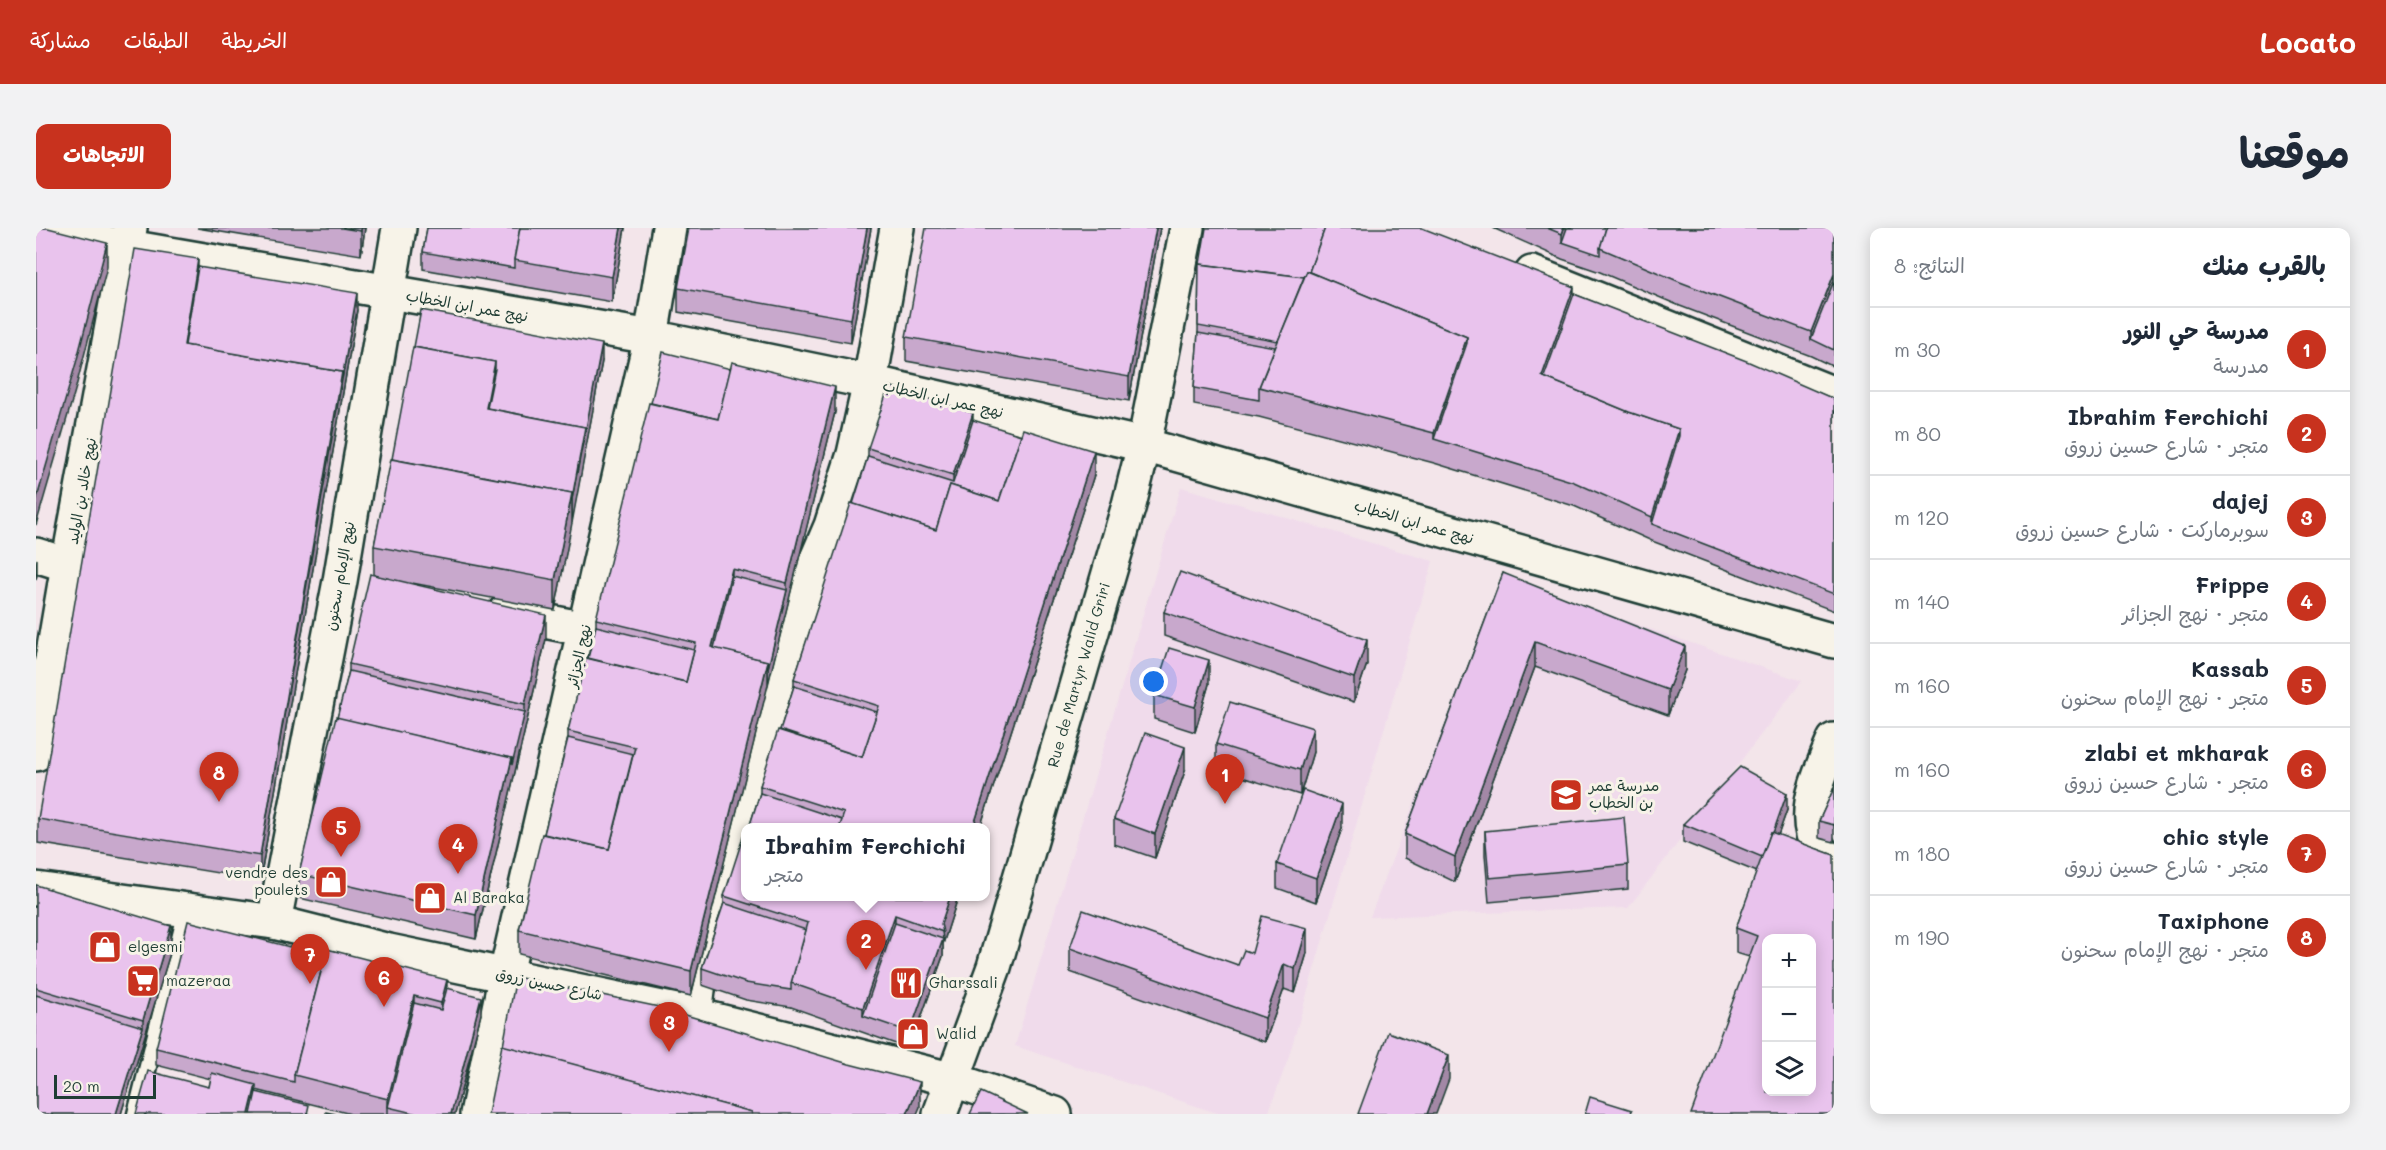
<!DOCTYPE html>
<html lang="ar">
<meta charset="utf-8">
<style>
:root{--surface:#fff;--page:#f2f2f3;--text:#1f2937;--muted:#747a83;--line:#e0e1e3;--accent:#c8321e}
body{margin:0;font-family:Mali,"Playpen Sans Arabic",sans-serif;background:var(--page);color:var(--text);direction:rtl}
.controls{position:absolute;right:18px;bottom:18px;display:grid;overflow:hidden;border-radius:12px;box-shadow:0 3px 15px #0003}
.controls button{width:54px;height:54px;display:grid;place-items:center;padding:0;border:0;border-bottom:2px solid var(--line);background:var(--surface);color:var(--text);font:30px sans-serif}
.scale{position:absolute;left:18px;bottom:15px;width:102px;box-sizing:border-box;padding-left:6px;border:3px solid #1f3d34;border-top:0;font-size:16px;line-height:21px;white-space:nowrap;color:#1f3d34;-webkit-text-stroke:4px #f7f3e8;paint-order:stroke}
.you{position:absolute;left:1118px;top:454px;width:21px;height:21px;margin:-15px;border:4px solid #fff;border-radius:50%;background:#1a73e8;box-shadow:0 0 0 9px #1a73e833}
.badge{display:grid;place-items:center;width:39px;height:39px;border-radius:50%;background:var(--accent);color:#fff;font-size:20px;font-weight:700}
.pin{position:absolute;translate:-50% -50px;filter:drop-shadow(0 2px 3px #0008)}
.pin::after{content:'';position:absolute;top:32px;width:21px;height:18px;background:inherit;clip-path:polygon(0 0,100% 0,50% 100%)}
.popup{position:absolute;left:705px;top:595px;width:249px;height:78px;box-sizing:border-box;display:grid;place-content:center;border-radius:12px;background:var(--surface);filter:drop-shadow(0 2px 4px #0005);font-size:20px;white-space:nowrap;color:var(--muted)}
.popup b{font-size:22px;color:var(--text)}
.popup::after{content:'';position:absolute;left:50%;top:100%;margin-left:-12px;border:12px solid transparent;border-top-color:var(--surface)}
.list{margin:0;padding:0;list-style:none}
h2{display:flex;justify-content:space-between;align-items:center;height:78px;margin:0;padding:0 24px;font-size:26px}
h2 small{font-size:20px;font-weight:400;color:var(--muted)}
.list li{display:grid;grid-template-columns:39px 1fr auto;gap:18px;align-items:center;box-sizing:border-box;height:84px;padding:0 24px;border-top:2px solid var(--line)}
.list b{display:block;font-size:22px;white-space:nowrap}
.list p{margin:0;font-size:20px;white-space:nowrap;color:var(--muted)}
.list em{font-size:20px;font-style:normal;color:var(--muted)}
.icon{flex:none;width:33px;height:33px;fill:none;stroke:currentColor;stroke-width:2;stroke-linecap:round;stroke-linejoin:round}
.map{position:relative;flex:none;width:1798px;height:886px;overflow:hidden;direction:ltr;border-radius:12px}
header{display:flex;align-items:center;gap:36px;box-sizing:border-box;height:84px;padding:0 30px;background:var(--accent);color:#fff}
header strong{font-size:28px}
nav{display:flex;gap:33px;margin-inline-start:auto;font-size:21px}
.intro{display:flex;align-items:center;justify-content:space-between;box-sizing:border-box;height:144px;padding:0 36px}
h1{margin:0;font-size:42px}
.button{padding:15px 27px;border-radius:12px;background:var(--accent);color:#fff;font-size:21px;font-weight:700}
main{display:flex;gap:36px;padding:0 36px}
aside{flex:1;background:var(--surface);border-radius:12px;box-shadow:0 3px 15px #0003}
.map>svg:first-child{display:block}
.built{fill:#f0dbeb}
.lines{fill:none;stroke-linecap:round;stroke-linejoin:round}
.service-casing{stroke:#1f3d34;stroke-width:21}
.minor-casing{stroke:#1f3d34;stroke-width:38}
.tertiary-casing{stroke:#1f3d34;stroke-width:38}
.service{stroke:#f7f3e8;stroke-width:16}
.minor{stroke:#f7f3e8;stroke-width:33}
.tertiary{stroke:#f7f3e8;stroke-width:33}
.wall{fill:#c8a8cc;stroke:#1f3d34;stroke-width:1.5}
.shaded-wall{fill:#a388a6;stroke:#1f3d34;stroke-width:1.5}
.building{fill:#e9c3ed;stroke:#1f3d34;stroke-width:1.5;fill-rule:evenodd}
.labels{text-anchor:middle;stroke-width:6;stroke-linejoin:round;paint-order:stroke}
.street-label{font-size:15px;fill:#1f3d34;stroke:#f7f3e8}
.poi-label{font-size:15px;fill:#1f3d34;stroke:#f7f3e8;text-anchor:start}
</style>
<header>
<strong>Locato</strong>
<nav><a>الخريطة</a><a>الطبقات</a><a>مشاركة</a></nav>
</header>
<div class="intro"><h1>موقعنا</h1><a class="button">الاتجاهات</a></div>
<main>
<aside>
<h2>بالقرب منك<small>النتائج: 8</small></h2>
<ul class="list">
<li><span class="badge">1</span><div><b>مدرسة حي النور</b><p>مدرسة</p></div><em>30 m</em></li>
<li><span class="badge">2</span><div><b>Ibrahim Ferchichi</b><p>متجر · شارع حسين زروق</p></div><em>80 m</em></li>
<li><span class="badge">3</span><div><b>dajej</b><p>سوبرماركت · شارع حسين زروق</p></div><em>120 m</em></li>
<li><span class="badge">4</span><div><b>Frippe</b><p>متجر · نهج الجزائر</p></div><em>140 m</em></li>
<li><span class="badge">5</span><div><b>Kassab</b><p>متجر · نهج الإمام سحنون</p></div><em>160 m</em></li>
<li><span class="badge">6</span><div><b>zlabi et mkharak</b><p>متجر · شارع حسين زروق</p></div><em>160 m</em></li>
<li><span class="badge">7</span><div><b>chic style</b><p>متجر · شارع حسين زروق</p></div><em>180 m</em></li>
<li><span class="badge">8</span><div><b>Taxiphone</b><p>متجر · نهج الإمام سحنون</p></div><em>190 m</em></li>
</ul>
</aside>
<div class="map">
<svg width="1798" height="886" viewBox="0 0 1798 886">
<rect width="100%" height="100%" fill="#f3e5ea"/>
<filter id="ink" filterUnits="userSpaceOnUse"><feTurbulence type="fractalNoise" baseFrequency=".0167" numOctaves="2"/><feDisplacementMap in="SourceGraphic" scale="12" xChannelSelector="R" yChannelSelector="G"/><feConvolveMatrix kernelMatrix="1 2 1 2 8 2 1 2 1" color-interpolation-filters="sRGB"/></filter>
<g filter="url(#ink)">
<g class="built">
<path d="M1145,259L1397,333L1252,831L1232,886H1184L979,818Z"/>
<path d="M1465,350L1766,453L1592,680L1334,689Z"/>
</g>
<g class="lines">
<g class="service-casing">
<path id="service" d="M100,886L151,683"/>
</g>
<g class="minor-casing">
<g id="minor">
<path d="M0,3L615,109L834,154L1108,217L1798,413"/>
<path d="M1496,45L1798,166"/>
<path d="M0,327L32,337"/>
<path d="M468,385L549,401"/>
<path d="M1798,512C1784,546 1762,587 1784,622C1787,627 1794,631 1798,635"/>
<path d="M0,526L32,337L94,0"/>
<path d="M238,694L304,353L363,0"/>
<path d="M659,787L663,754L696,630L744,470L777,340L795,298L818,226L834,154L861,0"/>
<path d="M441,886L470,746L615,109L633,0"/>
</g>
</g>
<g class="tertiary-casing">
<g id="tertiary">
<path d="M0,661L238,694L353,723L659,787L918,852L1019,886"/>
<path d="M904,886L958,739L1093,277L1108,217L1151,0"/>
</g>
</g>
<use href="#service" class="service"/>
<use href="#minor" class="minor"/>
<use href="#tertiary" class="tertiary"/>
</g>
<g class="wall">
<path d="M161,0H329L325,27Z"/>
<path d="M391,0H589L576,74L387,41V24Z"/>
<path d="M835,0L815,115L642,84V60Z"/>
<path d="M1124,0L1093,173L870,133V109Z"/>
<path d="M1457,0H1798V139L1775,128L1644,78L1564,44L1526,31Z"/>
<path d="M1163,36L1538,66L1798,171V383L1616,313L1538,278L1398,235L1223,189L1158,177V160L1162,105Z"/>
<path d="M162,39L321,82L224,652L2,615V591Z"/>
<path d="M566,133L519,382L376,355L510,411L440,711L263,670V646L313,443V436L338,347V318L356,231Z"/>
<path d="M799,184L655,768L483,726V702L508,606L532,510V503L560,398V391Z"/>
<path d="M937,192L1058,247L944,600H713L724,565V558L744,502L758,458V451L832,228V220Z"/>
<path d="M1467,345L1649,442L1632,487L1499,439L1419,654L1369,630V606Z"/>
<path d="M1128,384L1331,436L1318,474L1128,408Z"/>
<path d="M1173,456L1159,504L1118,491V467Z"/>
<path d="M1180,516L1277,524L1264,567L1180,541Z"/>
<path d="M1149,543L1119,630L1078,616V591Z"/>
<path d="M1798,560V614L1783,610V593Z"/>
<path d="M1751,582L1742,607L1798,627L1713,729L1700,725V700L1721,644L1647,614V596Z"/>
<path d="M1306,600L1280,674L1241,660V636Z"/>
<path d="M1449,603L1592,637V661L1453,674L1449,627Z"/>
<path d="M0,657L135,722L85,886H0Z"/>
<path d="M688,668L922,669L907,716V728L874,821L755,779L710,772L666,757V740L688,675Z"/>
<path d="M1034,720L1202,737L1216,725H1271L1259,765L1248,761L1229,814L1034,744Z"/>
<path d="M411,760L445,786L419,886H315L220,862V864L273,886L173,859L175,851L120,837V820Z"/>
</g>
<g class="shaded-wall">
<path d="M325,0H329L325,27Z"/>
<path d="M585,0H589L576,74V49Z"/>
<path d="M831,0H835L815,115V91Z"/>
<path d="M1120,0H1124L1093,173V149Z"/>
<path d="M1528,0H1537L1526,14V6Z"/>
<path d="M71,15V39L40,159L0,297V273Z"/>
<path d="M162,31V56L151,125L148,117Z"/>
<path d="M1798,46V70L1775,111V104Z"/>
<path d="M1538,59V83L1511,157L1506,148Z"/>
<path d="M321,65V82L224,652V628Z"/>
<path d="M1431,109V140L1398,211V205Z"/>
<path d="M566,116V133L536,295V271Z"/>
<path d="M459,134V158L453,188L450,180Z"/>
<path d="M799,159V184L732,457V440L751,362V355Z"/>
<path d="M937,185V209L917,266V247Z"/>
<path d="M1643,201V225L1616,296V289Z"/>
<path d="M1058,223V247L944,600H937Z"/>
<path d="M536,265V295L519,382V352Z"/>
<path d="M1,331V348L0,351V334Z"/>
<path d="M696,341V365L680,428L676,419Z"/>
<path d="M510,387V411L440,711V687L476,530L489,484V476Z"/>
<path d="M1331,412V436L1318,474V450Z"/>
<path d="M1499,414V439L1419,654V629Z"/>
<path d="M1649,418V442L1632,487V462Z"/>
<path d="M1173,432V456L1159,504V479Z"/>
<path d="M732,433V457L655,768V743Z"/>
<path d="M1277,500V524L1264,567V542Z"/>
<path d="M1149,519V543L1119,630V606Z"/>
<path d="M1751,565V582L1728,647V630Z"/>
<path d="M1306,576V600L1280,674V650Z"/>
<path d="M914,669H922L907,716V728L874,821V804L907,711L905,696Z"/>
<path d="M859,687V712L827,788V780Z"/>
<path d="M135,698V722L85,886H80L107,799V792Z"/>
<path d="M1271,700V725L1259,765V741Z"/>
<path d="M1248,736V761L1229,814V790Z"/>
<path d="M411,752V777L405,799V775Z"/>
<path d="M378,768V792L352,879V886V871Z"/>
<path d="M445,769V786L419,886H415Z"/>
<path d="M1413,827V851L1400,886H1391Z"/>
<path d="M884,854V879L881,886H871Z"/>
<path d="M220,857V881L219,886H213Z"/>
</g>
<g class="building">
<path d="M0,0H12L71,15L40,135L0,273Z"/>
<path d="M306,0H325V3Z"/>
<path d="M391,0H484L478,32V40L387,24Z"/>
<path d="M484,0H585L576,49L478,32Z"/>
<path d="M653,0H831L815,91L642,60Z"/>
<path d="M890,0H1120L1093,149L870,109Z"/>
<path d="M1170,0H1289L1273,44L1271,43L1268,49L1164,36Z"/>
<path d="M1289,0H1386L1538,59L1506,148L1593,184L1643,201L1616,289L1538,254L1398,211L1431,115V109L1273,44Z"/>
<path d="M1511,0H1528L1526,6Z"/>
<path d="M1531,0H1570L1564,20V27L1526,14Z"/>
<path d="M1570,0H1798V46L1775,104L1644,54L1564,20Z"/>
<path d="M99,21L162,31L148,117L306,144L224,628L2,591Z"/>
<path d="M1163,36L1268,49L1242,113L1162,98Z"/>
<path d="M162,39L321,65L306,151V144L149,117Z"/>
<path d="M1271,43L1431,109L1398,205L1223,159Z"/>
<path d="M1798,53V122L1775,111Z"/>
<path d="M1538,66L1713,134L1798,171V366L1616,296L1643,208V201L1593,184L1508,149Z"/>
<path d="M385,82L566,116L549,206V199L451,180L459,141V134L378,119Z"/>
<path d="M1162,105L1239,119L1223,159V172L1158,160Z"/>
<path d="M377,119L459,134L450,180L549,199L536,271V265L356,231Z"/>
<path d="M627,124L695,141L682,191L615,175Z"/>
<path d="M696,134L799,159L751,355L696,341L676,419L732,433L655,743L483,702L506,606L573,621L586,572L599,519L532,503L550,430L650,454L660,415L560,391L613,175L682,191Z"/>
<path d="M853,158L937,185L917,247L832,220Z"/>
<path d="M937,192L985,207L963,273L914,257L900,302L817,276L832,228L917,255Z"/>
<path d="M987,201L1058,223L937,600H803L808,585L724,558L742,502L826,529L843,478L758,451L815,275L900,302L914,257L963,273Z"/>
<path d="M355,231L536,265L519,352L338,318Z"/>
<path d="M1144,344L1331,412L1318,450L1128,384Z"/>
<path d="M1467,345L1649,418L1632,462L1499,414L1419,629L1369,606Z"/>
<path d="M334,346L510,387L489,476L313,436Z"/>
<path d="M696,348L751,362L732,440V433L678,420Z"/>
<path d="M560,398L658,422L650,454L552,430Z"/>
<path d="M1133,420L1173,432L1159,479L1118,467Z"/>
<path d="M313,443L489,484L476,537V530L301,490Z"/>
<path d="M758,458L841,484L826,529L744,502Z"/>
<path d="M1194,474L1277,500L1264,542L1180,516Z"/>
<path d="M300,489L476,530L440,687L263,646Z"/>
<path d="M1109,505L1149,519L1119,606L1078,591Z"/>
<path d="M532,510L597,526L573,621L508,606Z"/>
<path d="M1704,539L1751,565L1737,605L1735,604L1726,629L1647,596Z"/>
<path d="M1798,560V597L1783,593Z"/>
<path d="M1267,562L1306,576L1280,650L1241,636Z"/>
<path d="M724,565L806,592L803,600H713Z"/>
<path d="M1588,589L1592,637L1453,650L1449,603Z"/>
<path d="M1735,604L1798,627V886H1655L1721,708L1700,700ZM1731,711H1776V864H1731Z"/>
<path d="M708,606H710V669H914L905,696L907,704L859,687L827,780L755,755L772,695L688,668Z"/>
<path d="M0,657L135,698L107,792L0,760Z"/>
<path d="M688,675L770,702L755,755V762L710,755L666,740Z"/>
<path d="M1047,682L1202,737L1208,722L1216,725L1226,688L1271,700L1259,741L1248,736L1229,790L1034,720Z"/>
<path d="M152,693L289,728L258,847V854L120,820Z"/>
<path d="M859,695L907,711L874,804L827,788Z"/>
<path d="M291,721L411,752L405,775L378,768L352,871L258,847Z"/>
<path d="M480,749L623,779L813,836L884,854L871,886H716V884L467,818Z"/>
<path d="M411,760L445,769L415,886H381L352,879L378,775L405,782Z"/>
<path d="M0,767L107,799L80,886H0Z"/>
<path d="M1352,804L1413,827L1391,886H1322Z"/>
<path d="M466,817L716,884V886H452Z"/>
<path d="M112,843L173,859L176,845L220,857L213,886H100Z"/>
<path d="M220,864L273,877L271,886H215Z"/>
<path d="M945,864L992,886H934Z"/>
<path d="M1554,869L1596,882L1595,886H1549Z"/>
<path d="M290,884L300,886H290Z"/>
</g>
</g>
<defs>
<g id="school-square" transform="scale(1.725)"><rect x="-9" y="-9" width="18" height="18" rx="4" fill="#c8321e" stroke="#f7f3e8"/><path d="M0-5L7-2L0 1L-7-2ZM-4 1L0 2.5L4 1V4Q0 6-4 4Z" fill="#fff"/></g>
<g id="shop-square" transform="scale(1.725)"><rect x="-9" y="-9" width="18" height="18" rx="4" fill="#c8321e" stroke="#f7f3e8"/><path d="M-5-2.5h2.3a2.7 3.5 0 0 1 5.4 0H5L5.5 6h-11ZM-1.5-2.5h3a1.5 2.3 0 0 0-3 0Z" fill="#fff"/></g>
<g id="supermarket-square" transform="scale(1.725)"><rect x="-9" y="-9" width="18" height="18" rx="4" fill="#c8321e" stroke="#f7f3e8"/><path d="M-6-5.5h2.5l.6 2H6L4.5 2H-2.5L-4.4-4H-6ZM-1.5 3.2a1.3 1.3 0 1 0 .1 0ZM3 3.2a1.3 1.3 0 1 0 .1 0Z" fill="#fff"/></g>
<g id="restaurant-square" transform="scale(1.725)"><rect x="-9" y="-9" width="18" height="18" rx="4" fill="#c8321e" stroke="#f7f3e8"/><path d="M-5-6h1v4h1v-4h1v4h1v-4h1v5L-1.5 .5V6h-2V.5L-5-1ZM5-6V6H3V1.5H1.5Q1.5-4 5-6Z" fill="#fff"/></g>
</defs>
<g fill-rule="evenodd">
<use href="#school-square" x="1530" y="567"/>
<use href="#shop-square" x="295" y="654"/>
<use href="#shop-square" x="394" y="670"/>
<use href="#shop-square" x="69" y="719"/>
<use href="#supermarket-square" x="107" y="753"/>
<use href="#restaurant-square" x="870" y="755"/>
<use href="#shop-square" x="877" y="806"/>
</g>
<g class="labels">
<g class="street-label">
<text transform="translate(431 78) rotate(10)" y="5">نهج عمر ابن الخطاب</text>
<text transform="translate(907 171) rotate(13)" y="5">نهج عمر ابن الخطاب</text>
<text transform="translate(46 263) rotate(-80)" y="5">نهج خالد بن الوليد</text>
<text transform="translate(1378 294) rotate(16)" y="5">نهج عمر ابن الخطاب</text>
<text transform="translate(304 348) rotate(-80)" y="5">نهج الإمام سحنون</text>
<text transform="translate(543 428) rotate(-77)" y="5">نهج الجزائر</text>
<text transform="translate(1043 447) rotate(-74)" y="5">Rue de Martyr Walid Griri</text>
<text transform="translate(513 756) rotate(12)" y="5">شارع حسين زروق</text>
</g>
<g class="poi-label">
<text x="1553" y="563">مدرسة عمر<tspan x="1553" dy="17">بن الخطاب</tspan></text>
<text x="272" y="650" text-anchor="end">vendre des<tspan x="272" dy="17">poulets</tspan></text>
<text x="417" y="675">Al Baraka</text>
<text x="92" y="724">elgesmi</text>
<text x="130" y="758">mazeraa</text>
<text x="893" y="760">Gharssali</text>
<text x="900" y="811">Walid</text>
</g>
</g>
</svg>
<div class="controls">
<button>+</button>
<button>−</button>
<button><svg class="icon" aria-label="layers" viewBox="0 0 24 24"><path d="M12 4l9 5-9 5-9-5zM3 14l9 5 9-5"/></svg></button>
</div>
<div class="scale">20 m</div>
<div class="you"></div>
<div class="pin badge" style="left:1189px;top:576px">1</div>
<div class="pin badge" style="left:830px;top:742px">2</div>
<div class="popup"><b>Ibrahim Ferchichi</b>متجر</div>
<div class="pin badge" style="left:633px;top:824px">3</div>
<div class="pin badge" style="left:422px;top:646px">4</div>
<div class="pin badge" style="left:305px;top:629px">5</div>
<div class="pin badge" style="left:348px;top:779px">6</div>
<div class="pin badge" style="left:274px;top:756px">7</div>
<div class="pin badge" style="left:183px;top:574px">8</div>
</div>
</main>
